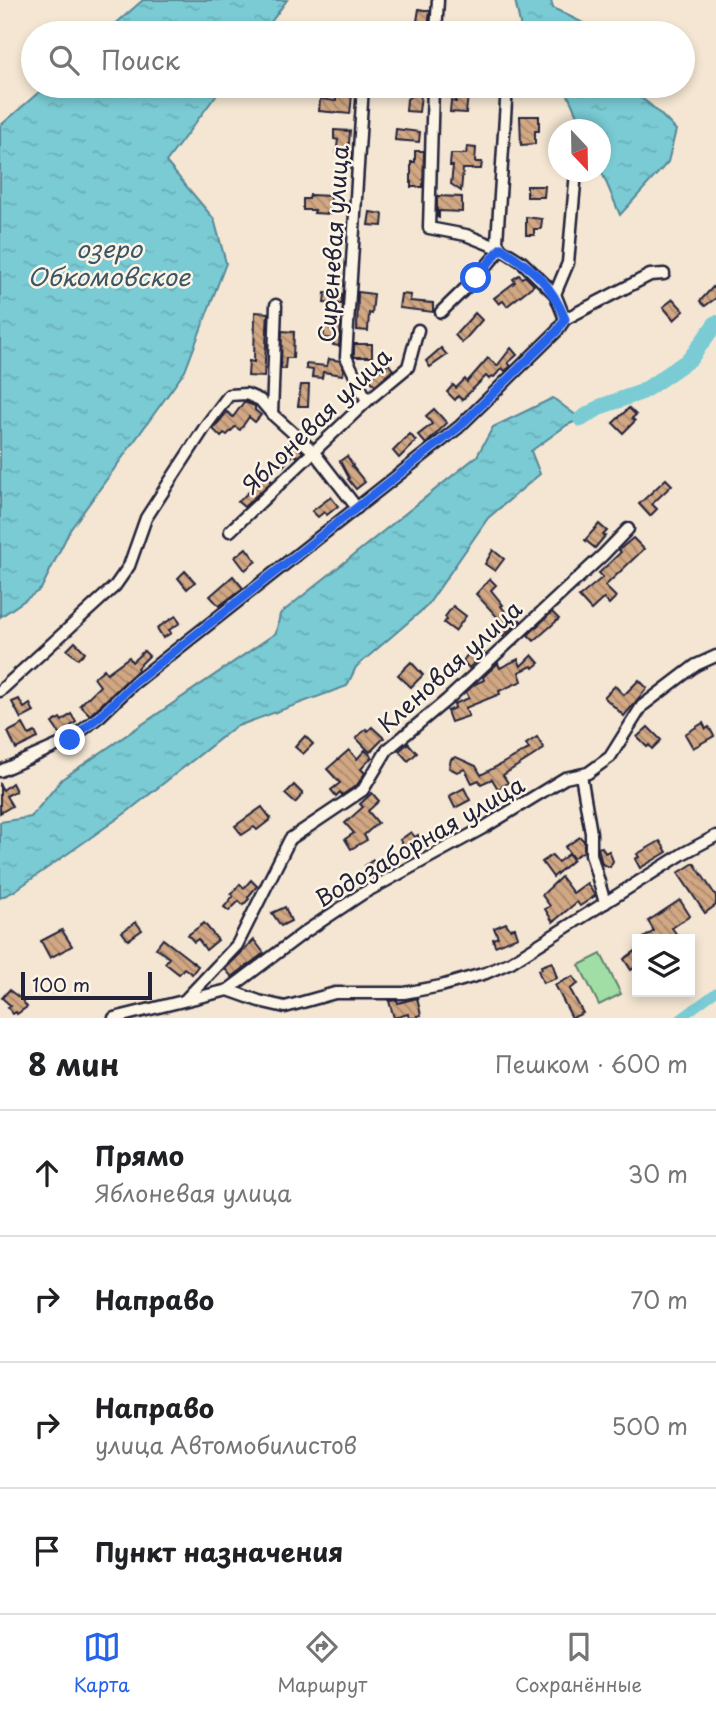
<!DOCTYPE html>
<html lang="ru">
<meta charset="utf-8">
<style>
:root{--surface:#fff;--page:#f6f6f6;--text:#202124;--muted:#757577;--line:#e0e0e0;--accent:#2563eb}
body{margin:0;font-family:"Playpen Sans",sans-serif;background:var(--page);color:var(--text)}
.controls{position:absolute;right:21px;bottom:21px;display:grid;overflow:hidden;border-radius:0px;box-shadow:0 4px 10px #0003}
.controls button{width:63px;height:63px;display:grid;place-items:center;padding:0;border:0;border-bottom:2px solid var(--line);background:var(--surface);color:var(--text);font:35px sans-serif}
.compass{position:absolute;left:548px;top:119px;width:63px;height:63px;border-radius:50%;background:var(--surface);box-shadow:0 4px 10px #0003;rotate:158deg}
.scale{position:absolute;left:21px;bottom:18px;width:131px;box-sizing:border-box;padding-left:7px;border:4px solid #22223b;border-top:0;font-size:19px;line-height:24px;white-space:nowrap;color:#22223b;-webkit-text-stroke:5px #fcf5e5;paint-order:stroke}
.stop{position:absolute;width:21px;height:21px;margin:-16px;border:5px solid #2563eb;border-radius:50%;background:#fff}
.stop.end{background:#2563eb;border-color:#fff;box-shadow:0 2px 7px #0008}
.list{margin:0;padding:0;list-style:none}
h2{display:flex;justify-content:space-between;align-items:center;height:91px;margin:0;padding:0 28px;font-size:30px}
h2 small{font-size:23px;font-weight:400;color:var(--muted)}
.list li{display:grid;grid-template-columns:46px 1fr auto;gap:21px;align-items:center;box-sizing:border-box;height:126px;padding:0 28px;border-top:2px solid var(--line)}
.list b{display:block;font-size:26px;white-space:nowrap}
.list p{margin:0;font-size:23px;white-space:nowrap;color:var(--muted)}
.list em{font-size:23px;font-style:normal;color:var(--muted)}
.icon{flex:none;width:38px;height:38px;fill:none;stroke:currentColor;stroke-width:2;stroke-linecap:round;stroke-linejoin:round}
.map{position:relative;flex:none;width:716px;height:1018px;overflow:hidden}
.search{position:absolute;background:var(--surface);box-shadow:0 4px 10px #0003;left:21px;right:21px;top:21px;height:77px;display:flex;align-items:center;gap:18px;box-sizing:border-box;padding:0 24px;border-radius:38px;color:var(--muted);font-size:26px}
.sheet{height:595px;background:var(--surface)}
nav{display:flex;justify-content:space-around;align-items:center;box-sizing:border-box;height:98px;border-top:2px solid var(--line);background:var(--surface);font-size:19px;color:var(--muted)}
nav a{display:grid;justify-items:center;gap:4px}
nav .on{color:var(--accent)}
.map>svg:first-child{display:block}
.pitch{fill:#a0dea5;stroke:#618070;stroke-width:2}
.water{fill:url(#water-ripples);stroke:#578797;stroke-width:2}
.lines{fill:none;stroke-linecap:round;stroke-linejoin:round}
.canal{stroke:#7acbd4;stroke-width:9}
.river{stroke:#7acbd4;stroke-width:16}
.building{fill:url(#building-back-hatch);stroke:#22223b;stroke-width:2}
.minor-casing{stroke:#22223b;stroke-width:15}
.minor{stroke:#fcf5e5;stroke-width:10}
.route{stroke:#2563eb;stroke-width:9}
.labels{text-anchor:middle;stroke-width:5;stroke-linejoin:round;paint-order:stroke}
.street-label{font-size:23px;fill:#22223b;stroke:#fcf5e5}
.water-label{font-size:24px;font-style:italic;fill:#3c5569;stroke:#fcf5e5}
</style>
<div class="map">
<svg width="716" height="1018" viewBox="0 0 716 1018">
<defs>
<pattern id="water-ripples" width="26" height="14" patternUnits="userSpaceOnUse" patternTransform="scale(1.75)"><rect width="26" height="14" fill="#7acbd4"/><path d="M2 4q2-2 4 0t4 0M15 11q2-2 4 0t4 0" fill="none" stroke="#69aeb7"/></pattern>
<pattern id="building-back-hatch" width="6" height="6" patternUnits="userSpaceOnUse" patternTransform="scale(1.75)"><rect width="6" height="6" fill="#d2a884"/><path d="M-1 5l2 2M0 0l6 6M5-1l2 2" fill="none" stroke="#aa886d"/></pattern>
</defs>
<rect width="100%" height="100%" fill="#f4e6d2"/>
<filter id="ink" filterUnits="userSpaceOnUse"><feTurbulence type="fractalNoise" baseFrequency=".0143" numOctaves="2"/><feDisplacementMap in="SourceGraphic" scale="14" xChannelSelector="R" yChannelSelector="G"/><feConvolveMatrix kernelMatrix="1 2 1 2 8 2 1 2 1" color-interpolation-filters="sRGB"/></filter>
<g filter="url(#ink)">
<path class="pitch" d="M601,954L621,994L599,1005L579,965Z"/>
<g class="water">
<path d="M143,0H287L263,33H105Z"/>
<path d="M515,0H551L553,8L587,25L589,33H522Z"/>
<path d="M46,86H223L166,162L214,219L226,263L185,371L70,530L41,589L0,617V126Z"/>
<path d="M564,86C625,84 633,85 676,130L668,162L620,215L601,170L600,130L583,129Z"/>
<path d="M553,398L581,419L567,425L531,451L540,474L488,518L427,606L356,667L347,686L235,727L127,812L13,892L0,898V822L31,817L62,779L276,633L280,614L477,456L493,427Z"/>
</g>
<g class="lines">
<path class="canal" d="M681,1018L716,992"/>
<path class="river" d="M581,419L602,406L642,392L690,359L716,323"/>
</g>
<g class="building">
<path d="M419,9L430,11L428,28L419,27L420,22L417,21Z"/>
<path d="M337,86H353L350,114L319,111L320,99L336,101Z"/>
<path d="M412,86H422L419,112L406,111L407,99L411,96Z"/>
<path d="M456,94L468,95L466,113L450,112L451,101L456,102Z"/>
<path d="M520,116H539V131H535V144L521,145Z"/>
<path d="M396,129L420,132L419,142L395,140Z"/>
<path d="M334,130L350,131L348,156L336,154L338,140L334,139Z"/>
<path d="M467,147L476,148L475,162H482L481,169H463L461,191L451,184L453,166H450L451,154H466Z"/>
<path d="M415,151H424L423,187H411V162H415Z"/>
<path d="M527,186H545L544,197H527Z"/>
<path d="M310,195L331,196L330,214L314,213L315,210H303V199H309Z"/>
<path d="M437,196L462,197V212L439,211V218L437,217Z"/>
<path d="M370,212L383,214L382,226L368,225Z"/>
<path d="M526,217L542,219L541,229H534V235H526Z"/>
<path d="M519,275L522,278L525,276L534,285L507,306L503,301L499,304L494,298L515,282L513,279Z"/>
<path d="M713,287L716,290V298L705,306L700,301Z"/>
<path d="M358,292L374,294L372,314L369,313L368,331L357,330Z"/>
<path d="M325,293L342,294V304L324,303Z"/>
<path d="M401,294L411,295L410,301L433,303V312L399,308Z"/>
<path d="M673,299L684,311L674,320L663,307Z"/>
<path d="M255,312L268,313L264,377L248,376L249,361L254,362Z"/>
<path d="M475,313L482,320L462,343L455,335Z"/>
<path d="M334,323L341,324L339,346L333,345L334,339L323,338L325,325L334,326Z"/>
<path d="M282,331L294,332L293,358H286L285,369H281Z"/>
<rect x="354" y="344" width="18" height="13"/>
<path d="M441,348L447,355L430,367L426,361Z"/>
<path d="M511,348L517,355L508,363L511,366L505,371L502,368L494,377L492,376L489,379L486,376L462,400L458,396L455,400L447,392L453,385L456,388L465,379L467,382L488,358L497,366Z"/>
<path d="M329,359L340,361L344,369L343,375L323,372L322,378L312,377L313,370L306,369V364L327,366Z"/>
<path d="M388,363L393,370L375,385L369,379Z"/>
<path d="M301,385H309L308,406H298Z"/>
<path d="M244,402L255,406V410L261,415L255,422L249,417L240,430L235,427L227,435L224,433L221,437L213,429L227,412L233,417Z"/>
<path d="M629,408L636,415L632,418L635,421L623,433L613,423Z"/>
<path d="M434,409L447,423L426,444L418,435L432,424L426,416Z"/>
<path d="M410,434L416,441L399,458L393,451Z"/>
<path d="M291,441L303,452L297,457L294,454L283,466L276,460Z"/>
<path d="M347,456L353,465L352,466L365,482L356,489L348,479L349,478L340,461Z"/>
<path d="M266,476L272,481L244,507L238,502Z"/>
<path d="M666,479L672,485L652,504L657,509L650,516L639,504Z"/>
<path d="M331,497L338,506L327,515L324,512L318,517L312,511Z"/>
<path d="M599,524L607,531L603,535L605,536L595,548L585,540Z"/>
<path d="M633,538L644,549L605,586L616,597L609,604L604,598L591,610L579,597L603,577L599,573L621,552L619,550Z"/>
<path d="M246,548L256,561L245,570L235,557Z"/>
<path d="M493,550L504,559L495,571L485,564Z"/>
<path d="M185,571L195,582L187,589L178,578Z"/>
<path d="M233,576L243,588L219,606L210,596Z"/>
<path d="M490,579L496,585L491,590L503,605L501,606L511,619L515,615L521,621L503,636L496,626L502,622L476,594Z"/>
<path d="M453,606L466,616L455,631L444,623L447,619L445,617Z"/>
<path d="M552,612L559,619L534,641L528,635Z"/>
<path d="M176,616L180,623L169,630L171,633L163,638L157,628Z"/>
<path d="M75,642L85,652L78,659L67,650Z"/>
<path d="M475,644L484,653L469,668L463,661Z"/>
<path d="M144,651L149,656L137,668L138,670L90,715L80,705L100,686L94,678L104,669L107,673L129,657L132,662Z"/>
<path d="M532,655L539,663L533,668L532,666L519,672L522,681L499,691L500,694L465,708L469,716L451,722L447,711L455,708L454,704L469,698L466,692L475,684L484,680L483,677L498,663L500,668L518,659L521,666Z"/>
<path d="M411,662L423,675L411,687L398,675Z"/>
<path d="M639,680L647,688L624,716L604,697L615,686L624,695Z"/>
<path d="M19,699L24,708L30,704L34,712L21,719L12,702Z"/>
<path d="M71,714L76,722L67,729L69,731L61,736L52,723L60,718L62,721Z"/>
<path d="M703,723L706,729L709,727L714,736L693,748L685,734Z"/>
<path d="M23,724L29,735L35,732L38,738L16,749L8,732Z"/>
<path d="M372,727L384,738L370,752L356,738L366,729L368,731Z"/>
<path d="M648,727L661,740L652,749L649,745L647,747L637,737Z"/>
<path d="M305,736L313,744L303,754L295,747Z"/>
<path d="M537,737L544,749L503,775L508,783L498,789L492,779L481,784L479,780L472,783L465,769L457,772L449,768L451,759L456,757L476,766L481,775L529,749L526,744Z"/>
<path d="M408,743L417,753L408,761L399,751Z"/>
<path d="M349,750L357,759L365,750L372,757L361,769L365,773L357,785L342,795L340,792L336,796L331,790L340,783L327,769Z"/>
<path d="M12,783L16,791L6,796L12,806L0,813V785L3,790Z"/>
<path d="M294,785L303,794L295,803L285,794Z"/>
<path d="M464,788L470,800L455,808L449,796Z"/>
<path d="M372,793L379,801L368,811L378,823L364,835L367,840L351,849L345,839L354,833L345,823L363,807L360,804Z"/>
<path d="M262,807L271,819L257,830L254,827L242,835L235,826Z"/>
<path d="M411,832L415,837L418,835L422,841L408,851L400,840Z"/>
<path d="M580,837L584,841V851L573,858L565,847Z"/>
<path d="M660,841L667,852L640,868L635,859L639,857L637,854Z"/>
<path d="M602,847L605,853L609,851L613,861L610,867L602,864L598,848Z"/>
<path d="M569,854L573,860L553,877L542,862L552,855L558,862Z"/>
<path d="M373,860L383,873L374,879L365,866Z"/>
<path d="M694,863L716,896V905L705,913L678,873Z"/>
<path d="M561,877L573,893L587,883L595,896L580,906L577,902L553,922L545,909L550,906L542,895Z"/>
<path d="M251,880L257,886L248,897L249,899L243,905L239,901L229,911L224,907L233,896L231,894L240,884L244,888Z"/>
<path d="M680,900L690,916L672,928L680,939H642L654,931L648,921Z"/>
<path d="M285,907L291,921L281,926L272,913Z"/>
<path d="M136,922L142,930L128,940L122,932Z"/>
<path d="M204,923L218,940L206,950L198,939L194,942L188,935Z"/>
<path d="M506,923L510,929L515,928L518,937L495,946L493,939L498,937L494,928Z"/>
<path d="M62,930L72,946L50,958L41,941Z"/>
<path d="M163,939L198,966L192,974L184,968L179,974L165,963L169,958L156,948Z"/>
<path d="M254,940L264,953L232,977L225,969Z"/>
<path d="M637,950V966L631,970L624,959Z"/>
<path d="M552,962L557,978L543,983L538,970L542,969L541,966Z"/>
<path d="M573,976L578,984L570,989L583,1013L572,1018L555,985Z"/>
<path d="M9,990L21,999L27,1007L17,1014L16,1012L13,1014L8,1008L11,1006L2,998Z"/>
<path d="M417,998L421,1015L417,1016L418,1018H409L408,1014L394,1018L389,1001L397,1000L398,1003Z"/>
</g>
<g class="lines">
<g class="minor-casing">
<g id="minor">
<path d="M436,33L438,0"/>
<path d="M363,86L346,357L367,401"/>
<path d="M433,86L429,228L466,235L501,249L522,262L555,294L565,319"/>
<path d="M555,294L568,263L576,172"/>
<path d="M441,312L476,278L501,249L497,242L507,86"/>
<path d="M565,319L650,275L664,274"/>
<path d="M272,414L276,305"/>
<path d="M230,531L367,401L408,367L418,330"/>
<path d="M0,691L115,586L129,566L146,518L205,427L229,395L246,394L260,400L272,414L313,451L357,508"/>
<path d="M0,771L70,740L100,716L133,684L459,427L557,331L565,319"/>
<path d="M581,775L591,833V854L605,903"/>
<path d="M228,990L259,1001L285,1007L335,993H404L441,986L486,973L511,962L684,853L716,836"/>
<path d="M186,999L237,945L290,839L363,790L387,750L448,699L603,555L628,529"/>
<path d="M114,1018L228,990L305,932L362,894L483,828L565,778L588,773L610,757L642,706L696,665L716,656"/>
</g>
</g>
<use href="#minor" class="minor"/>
</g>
</g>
<g class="lines" filter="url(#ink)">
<path class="route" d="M70,740L100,716L133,684L459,427L557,331L565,319C551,283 533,269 501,248L476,278"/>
</g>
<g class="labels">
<g class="street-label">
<text transform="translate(334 244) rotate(-86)" y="8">Сиреневая улица</text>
<text transform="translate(317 421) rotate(-44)" y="8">Яблоневая улица</text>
<text transform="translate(450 667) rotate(-42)" y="8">Кленовая улица</text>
<text transform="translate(420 842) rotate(-30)" y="8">Водозаборная улица</text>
</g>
<g class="water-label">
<text x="109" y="258">озеро<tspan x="109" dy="28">Обкомовское</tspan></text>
</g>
</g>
</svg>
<div class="controls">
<button><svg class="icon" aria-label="layers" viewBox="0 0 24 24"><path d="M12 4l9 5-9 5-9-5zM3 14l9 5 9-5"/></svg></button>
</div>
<svg class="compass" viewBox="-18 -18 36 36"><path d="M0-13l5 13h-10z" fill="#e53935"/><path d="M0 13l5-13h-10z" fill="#757577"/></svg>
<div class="scale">100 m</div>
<div class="stop" style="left:476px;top:278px"></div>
<div class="stop end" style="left:70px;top:740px"></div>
<div class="search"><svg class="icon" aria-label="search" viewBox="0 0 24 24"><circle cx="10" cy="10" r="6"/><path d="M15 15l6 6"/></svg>Поиск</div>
</div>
<section class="sheet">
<h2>8 мин<small>Пешком · 600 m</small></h2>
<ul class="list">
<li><svg class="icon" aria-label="ahead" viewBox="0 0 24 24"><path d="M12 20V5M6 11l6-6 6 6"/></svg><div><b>Прямо</b><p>Яблоневая улица</p></div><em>30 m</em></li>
<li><svg class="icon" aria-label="right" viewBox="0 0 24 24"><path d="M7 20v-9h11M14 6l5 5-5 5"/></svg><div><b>Направо</b></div><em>70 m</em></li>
<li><svg class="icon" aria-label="right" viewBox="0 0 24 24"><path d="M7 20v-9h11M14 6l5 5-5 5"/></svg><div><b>Направо</b><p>улица Автомобилистов</p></div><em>500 m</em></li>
<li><svg class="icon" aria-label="arrive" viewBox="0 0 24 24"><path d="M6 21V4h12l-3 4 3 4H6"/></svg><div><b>Пункт назначения</b></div></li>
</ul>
</section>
<nav>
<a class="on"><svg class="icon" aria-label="map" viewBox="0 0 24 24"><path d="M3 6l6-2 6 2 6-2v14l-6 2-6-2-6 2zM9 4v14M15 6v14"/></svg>Карта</a>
<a><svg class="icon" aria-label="directions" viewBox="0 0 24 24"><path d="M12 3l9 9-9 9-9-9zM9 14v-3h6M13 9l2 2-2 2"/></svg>Маршрут</a>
<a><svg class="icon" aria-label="saved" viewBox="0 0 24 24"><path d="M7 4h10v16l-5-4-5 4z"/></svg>Сохранённые</a>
</nav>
